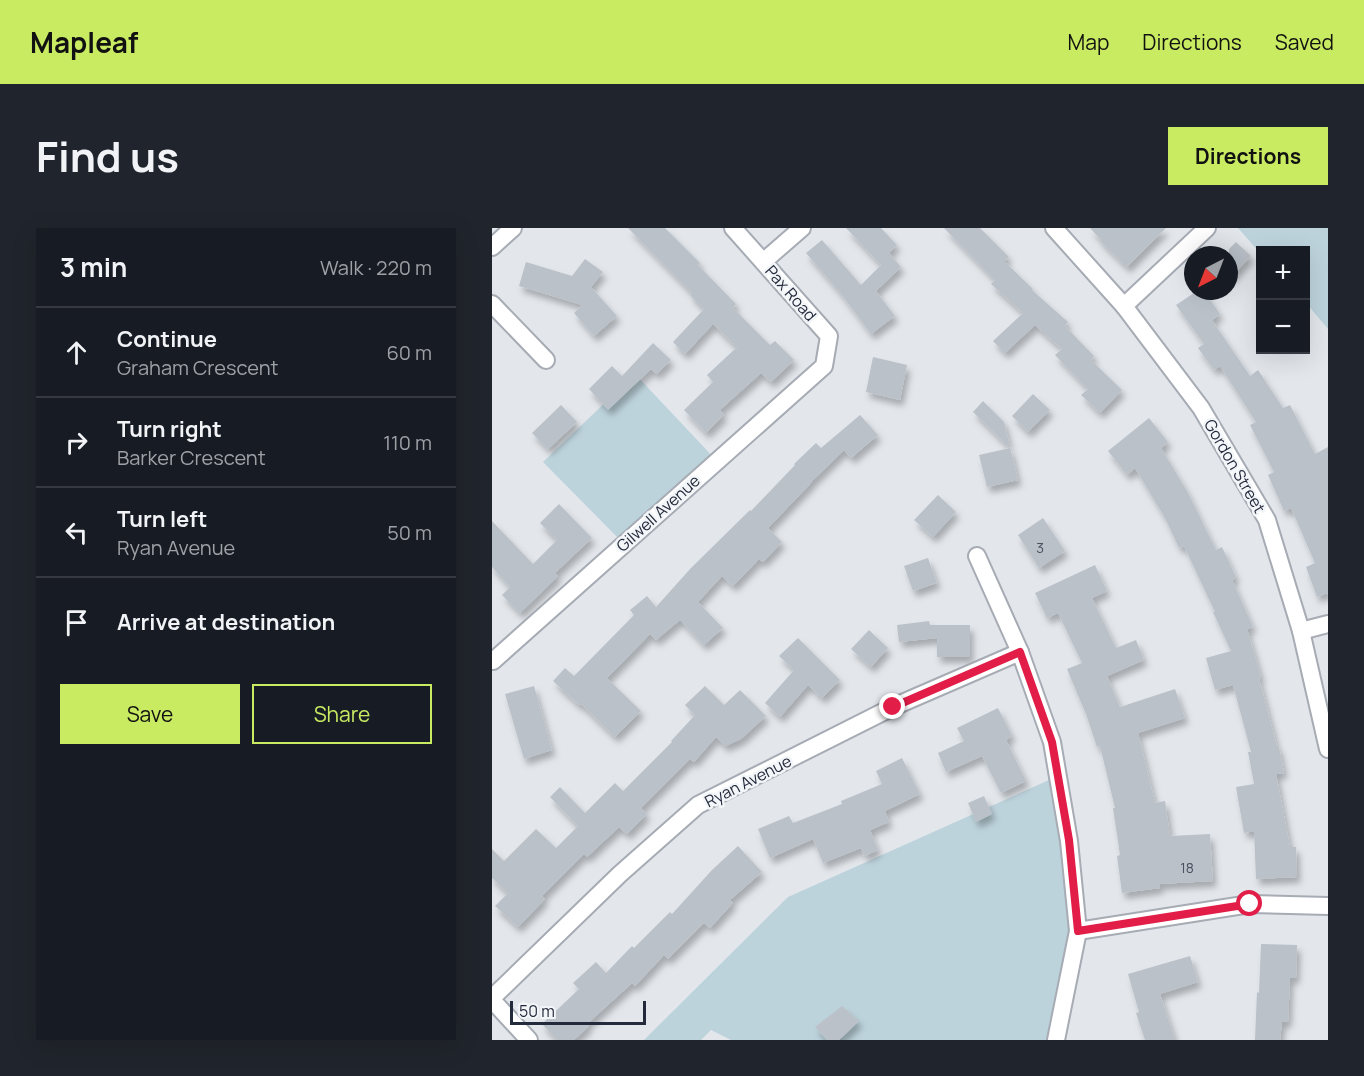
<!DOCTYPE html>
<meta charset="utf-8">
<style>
:root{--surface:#171b24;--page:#20242c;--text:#f1f3f6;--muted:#9ea1a6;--line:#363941;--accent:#c9eb62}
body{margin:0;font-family:Manrope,sans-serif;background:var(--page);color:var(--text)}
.controls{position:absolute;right:18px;top:18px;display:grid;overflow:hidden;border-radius:0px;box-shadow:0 6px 24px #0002}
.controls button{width:54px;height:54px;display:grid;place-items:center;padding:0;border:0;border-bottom:2px solid var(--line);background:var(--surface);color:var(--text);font:30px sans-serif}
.compass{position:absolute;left:692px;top:18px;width:54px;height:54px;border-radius:50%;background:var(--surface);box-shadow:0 6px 24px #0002;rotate:222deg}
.scale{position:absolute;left:18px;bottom:15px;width:136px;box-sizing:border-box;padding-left:6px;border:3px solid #232a3c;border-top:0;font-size:16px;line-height:21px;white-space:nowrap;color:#232a3c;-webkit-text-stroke:4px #f3f6f8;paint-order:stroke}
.stop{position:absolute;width:18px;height:18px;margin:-14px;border:4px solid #e11d48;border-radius:50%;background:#fff}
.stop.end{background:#e11d48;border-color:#fff;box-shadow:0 2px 6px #0008}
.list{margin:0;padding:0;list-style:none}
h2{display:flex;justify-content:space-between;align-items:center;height:78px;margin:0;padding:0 24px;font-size:26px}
h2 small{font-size:20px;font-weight:400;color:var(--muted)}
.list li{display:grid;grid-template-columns:39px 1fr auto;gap:18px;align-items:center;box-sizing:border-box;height:90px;padding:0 24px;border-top:2px solid var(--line)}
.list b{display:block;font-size:22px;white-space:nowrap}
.list p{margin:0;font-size:20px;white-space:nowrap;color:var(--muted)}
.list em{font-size:20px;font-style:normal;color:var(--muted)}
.actions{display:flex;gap:12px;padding:18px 24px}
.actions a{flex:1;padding:14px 0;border:2px solid var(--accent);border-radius:0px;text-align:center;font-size:21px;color:var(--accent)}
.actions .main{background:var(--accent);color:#111}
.icon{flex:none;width:33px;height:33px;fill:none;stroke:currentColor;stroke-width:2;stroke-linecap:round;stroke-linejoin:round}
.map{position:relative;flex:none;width:836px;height:812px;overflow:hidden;border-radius:0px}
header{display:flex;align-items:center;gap:36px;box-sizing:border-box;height:84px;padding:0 30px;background:var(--accent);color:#111}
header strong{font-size:28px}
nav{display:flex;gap:33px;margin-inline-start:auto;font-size:21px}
.intro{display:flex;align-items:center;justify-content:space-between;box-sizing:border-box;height:144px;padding:0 36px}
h1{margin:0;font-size:42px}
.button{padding:15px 27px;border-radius:0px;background:var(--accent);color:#111;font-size:21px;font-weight:700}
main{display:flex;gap:36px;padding:0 36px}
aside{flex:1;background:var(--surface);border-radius:0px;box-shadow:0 6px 24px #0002}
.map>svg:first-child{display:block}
.green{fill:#bdd3dc}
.building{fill:#bbc1c9;filter:url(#shadow)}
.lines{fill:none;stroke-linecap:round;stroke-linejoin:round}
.minor-casing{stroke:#a6abb4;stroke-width:20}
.minor{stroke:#fff;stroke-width:16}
.route{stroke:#e11d48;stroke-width:8}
.labels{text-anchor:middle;stroke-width:5;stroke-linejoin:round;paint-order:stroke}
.number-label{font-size:14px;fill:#49505f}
.street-label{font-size:16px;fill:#232a3c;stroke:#f3f6f8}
</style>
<header>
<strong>Mapleaf</strong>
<nav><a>Map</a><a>Directions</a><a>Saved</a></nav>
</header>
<div class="intro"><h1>Find us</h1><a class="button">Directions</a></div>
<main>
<aside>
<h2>3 min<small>Walk · 220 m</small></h2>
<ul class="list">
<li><svg class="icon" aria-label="ahead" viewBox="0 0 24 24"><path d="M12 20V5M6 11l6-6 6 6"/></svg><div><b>Continue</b><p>Graham Crescent</p></div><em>60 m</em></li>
<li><svg class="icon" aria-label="right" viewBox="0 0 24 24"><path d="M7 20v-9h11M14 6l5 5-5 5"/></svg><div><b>Turn right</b><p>Barker Crescent</p></div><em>110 m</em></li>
<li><svg class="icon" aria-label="left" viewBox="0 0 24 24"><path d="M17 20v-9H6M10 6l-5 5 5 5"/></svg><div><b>Turn left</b><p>Ryan Avenue</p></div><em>50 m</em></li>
<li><svg class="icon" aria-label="arrive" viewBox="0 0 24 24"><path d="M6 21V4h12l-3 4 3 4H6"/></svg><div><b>Arrive at destination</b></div></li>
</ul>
<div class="actions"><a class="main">Save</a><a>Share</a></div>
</aside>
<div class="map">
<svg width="836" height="812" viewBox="0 0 836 812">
<defs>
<filter id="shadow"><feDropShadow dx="3.5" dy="6" stdDeviation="3" flood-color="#0004"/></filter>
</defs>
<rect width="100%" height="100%" fill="#e3e7ec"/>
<g class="green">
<path d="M746,0H836V101L814,75V22H768V25Z"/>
<path d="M143,146L225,233L132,316L51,234Z"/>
<path d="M566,548L586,703L564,812H239L219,802L209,812H152L296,669Z"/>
</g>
<g class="building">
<path d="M136,0H173L208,35L206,37L244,76L241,80L278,117L283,113L302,132L279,154L269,145L228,182L232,187L214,205L192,182L221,154L215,147L245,119L221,96L193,126L181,114L212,81L198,67L200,65Z"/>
<path d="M354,0H389L405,17L397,25L409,39L384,63L403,88L379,106L350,67L314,25L330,12L369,57L389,37Z"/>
<path d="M452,0H488L517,29L512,33L541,61L540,62L576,94L573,98L602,128L599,132L630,162L608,185L589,167L596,161L563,127L570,121L543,97L513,125L501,113L531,85L499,56L503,52Z"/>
<path d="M598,0H674L635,39L608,13L609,12Z"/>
<path d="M744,14L759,28L737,51V21Z"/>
<path d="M93,31L111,44L99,59L125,88L102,108L82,85L90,77L27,58L34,34L80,48Z"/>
<path d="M705,63H712L728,86L720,92L758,148L766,142L791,180L798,177L823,226L836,219V367L835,365L825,369L814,339L823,335L799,280L792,283L776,247L782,244L758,197L764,194L728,138L722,142L706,120L712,116L684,77Z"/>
<path d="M161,115L179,132L165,146L159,141L116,182L97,161L120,138L130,148Z"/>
<path d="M381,129L415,137L408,172L374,164Z"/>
<path d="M541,166L558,182L536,204L520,188Z"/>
<path d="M491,173L512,194L526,252L495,259L487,227L518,220L481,184Z"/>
<path d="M69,177L85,194L56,221L40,205Z"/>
<path d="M368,187L386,207L359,230L352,222L319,254H320L276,300L290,314L271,334L267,331L241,358L230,348L206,374L231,400L212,417L188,392L164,412L158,406L115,450L149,483L123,509L89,476L87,477L61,453L73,440L82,448L142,387L138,382L155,368L164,379L199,340L258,282L259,283L303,237L302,236L324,215L329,220Z"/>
<path d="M657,190L676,214L669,220L695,263L724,322L730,319L744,349L740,352L761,399L755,401L769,449L767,450L785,519H787L792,545L784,546L798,619H804L805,649L764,651L762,603L752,605L744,559L762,556L756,524H759L741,457L723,462L714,430L739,423L721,384H723L692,318L687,320L673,290L643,240L635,247L616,223Z"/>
<path d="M446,267L464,284L441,309L422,292Z"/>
<path d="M67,276L100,310L63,345L66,348L28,385L10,367L18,359L0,339V293L41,336L65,312L48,295Z"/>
<path d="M551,290L573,323L547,340L526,307Z"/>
<path d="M436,330L445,355L421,363L412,338Z"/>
<path d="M603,337L615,363L600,370L624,420L644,412L652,432L615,448L628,479L683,461L693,490L646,505L663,575L673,573L678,608L718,606L721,653L667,656L668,660L630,665L625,628L628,627L621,580H623L608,518L605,519L594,486L575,441L590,435L566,385L555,390L543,365Z"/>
<path d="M437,393L438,397H478V429H445V410L407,414L405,397Z"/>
<path d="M377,402L396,420L379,439L359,421Z"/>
<path d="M306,410L348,452L330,470L316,457L288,489L273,475L302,442L287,428Z"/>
<path d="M42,458L60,522L32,531L13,466Z"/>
<path d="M213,458L232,477L248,462L274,488L249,511L233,518L224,509L202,534L198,531L149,580L155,586L135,606L127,599L95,629L92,626L50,668L53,671L26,699L3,678L16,665L0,650V621L12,633L44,601L64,620L86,598L58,569L68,559L93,585L123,555L131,563L180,514L179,513L203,487L193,477Z"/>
<path d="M506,480L520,508L514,512L534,553L509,565L490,528L454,544L446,525L472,513L465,500Z"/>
<path d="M410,530L428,566L393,583L397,594L378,602L386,622L372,628L369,620L331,635L321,611L278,630L266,601L297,588L301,595L350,576L349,573L390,556L384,543Z"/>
<path d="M492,568L500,586L484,594L476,575Z"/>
<path d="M246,618L270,644L238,672L241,675L218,700L212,695L176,731L172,727L143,758L140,755L95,796L97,798L82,812H65L50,796L87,761L81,755L104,734L114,745L140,718L142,720L178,684L180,686L220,642Z"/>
<path d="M769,716L805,717L804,750H798L796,794H790L788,812H763L765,764L767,765Z"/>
<path d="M698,728L706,754L668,766L683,812H653L644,785L647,784L636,746Z"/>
<path d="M350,778L367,793L347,812H335L323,799Z"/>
</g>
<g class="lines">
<g class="minor-casing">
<g id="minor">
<path d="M562,0L632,78L709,180L775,292L809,403L836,521"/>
<path d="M0,19L21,0"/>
<path d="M272,33L310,0"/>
<path d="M0,76L54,132"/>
<path d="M632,78L715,0"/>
<path d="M485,328L528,424L560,514L577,613L586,703L564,812"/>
<path d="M809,403L836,396"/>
<path d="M0,432L1,433L332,138L337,108L241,0"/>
<path d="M586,703L758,676L836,678"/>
<path d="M0,770L128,646L206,577L401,479L528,424"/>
<path d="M0,772L37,812"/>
</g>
</g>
<use href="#minor" class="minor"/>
</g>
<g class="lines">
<path class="route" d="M401,479L528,424L560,514L577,612L586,703L758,676"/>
</g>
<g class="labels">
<g class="number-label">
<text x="548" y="325">3</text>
<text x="695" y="645">18</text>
</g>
<g class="street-label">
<text transform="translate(299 65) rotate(49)" y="6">Pax Road</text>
<text transform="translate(743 238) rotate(60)" y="6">Gordon Street</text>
<text transform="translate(166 285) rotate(-42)" y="6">Gilwell Avenue</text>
<text transform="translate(256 553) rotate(-27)" y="6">Ryan Avenue</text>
</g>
</g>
</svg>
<div class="controls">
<button>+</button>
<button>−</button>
</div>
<svg class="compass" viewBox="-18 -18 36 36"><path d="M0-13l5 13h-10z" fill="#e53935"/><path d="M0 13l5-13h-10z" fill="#9ea1a6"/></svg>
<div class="scale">50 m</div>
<div class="stop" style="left:758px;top:676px"></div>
<div class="stop end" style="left:401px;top:479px"></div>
</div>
</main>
